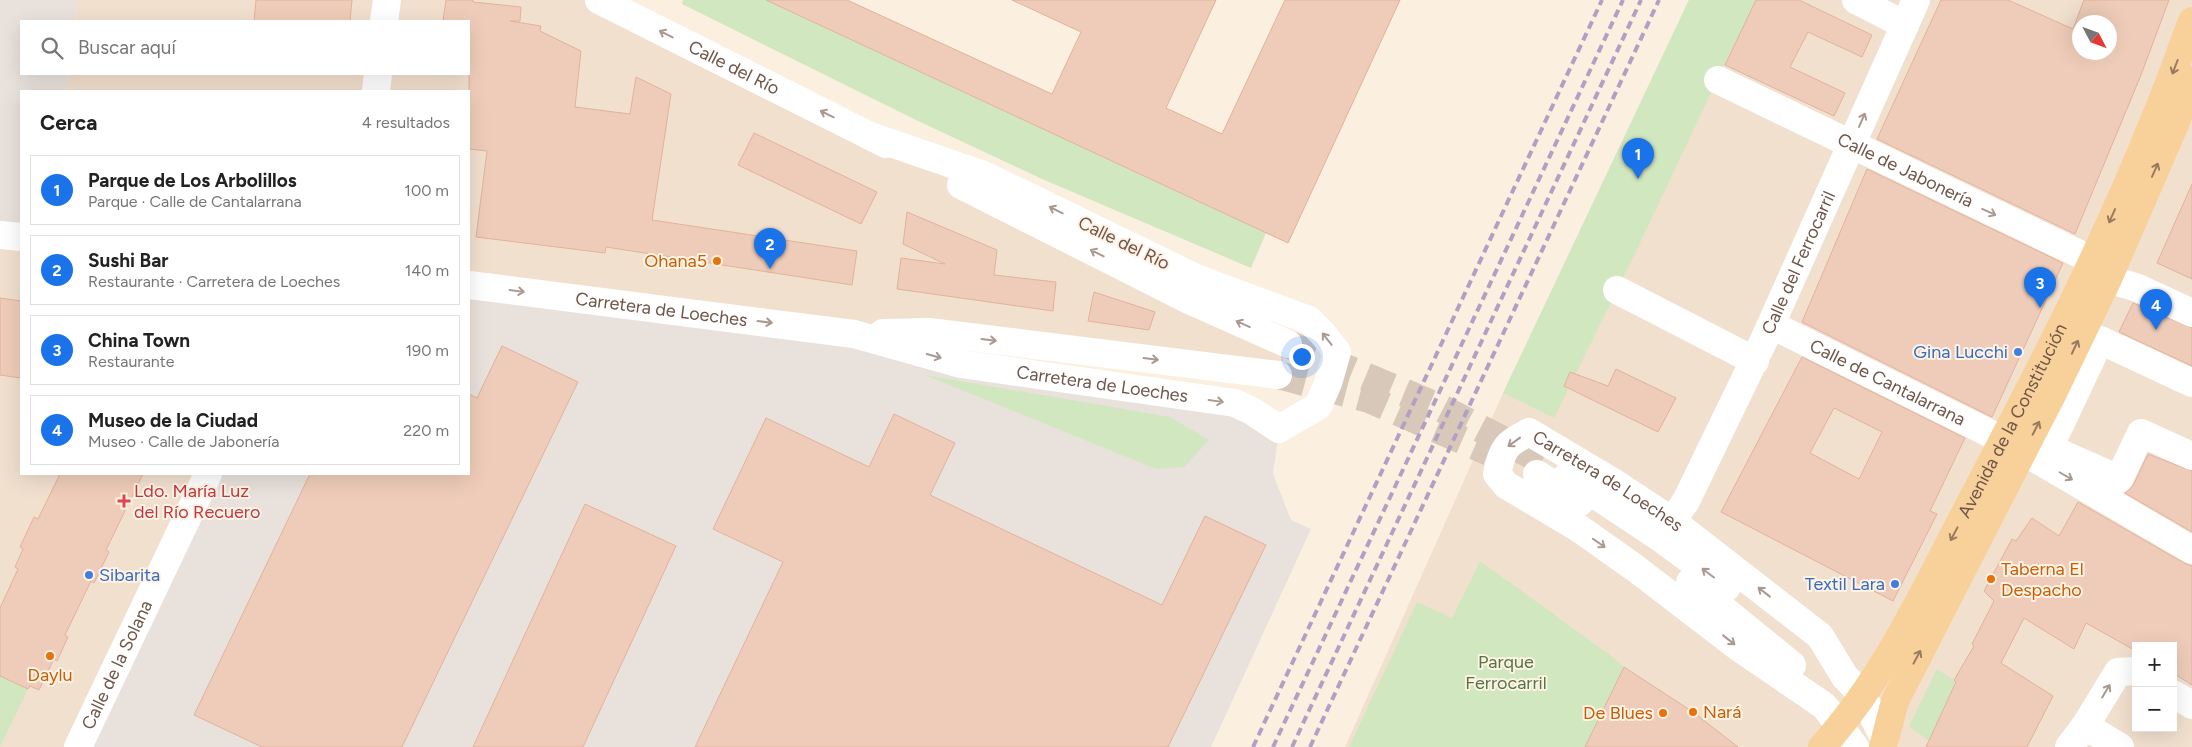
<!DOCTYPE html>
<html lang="es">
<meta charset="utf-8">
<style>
:root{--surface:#fff;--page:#f6f6f6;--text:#222;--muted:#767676;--line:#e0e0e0;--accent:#1a73e8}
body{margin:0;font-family:Figtree,sans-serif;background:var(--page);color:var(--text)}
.controls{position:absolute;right:15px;bottom:15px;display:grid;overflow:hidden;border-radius:0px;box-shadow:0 5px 20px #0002}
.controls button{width:45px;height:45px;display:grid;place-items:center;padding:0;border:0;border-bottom:1px solid var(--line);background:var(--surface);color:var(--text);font:25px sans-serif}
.compass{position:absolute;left:2072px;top:15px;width:45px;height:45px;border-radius:50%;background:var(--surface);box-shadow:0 5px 20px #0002;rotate:131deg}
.you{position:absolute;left:1301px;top:356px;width:18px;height:18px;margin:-12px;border:4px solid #fff;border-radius:50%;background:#1a73e8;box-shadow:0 0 0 8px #1a73e833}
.badge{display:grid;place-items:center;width:32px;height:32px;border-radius:50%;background:var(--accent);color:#fff;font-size:16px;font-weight:700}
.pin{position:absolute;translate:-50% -41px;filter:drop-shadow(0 1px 2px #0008)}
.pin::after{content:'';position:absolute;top:26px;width:18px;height:15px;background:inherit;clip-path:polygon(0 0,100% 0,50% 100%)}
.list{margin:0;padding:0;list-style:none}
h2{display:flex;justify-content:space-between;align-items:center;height:65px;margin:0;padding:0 20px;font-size:21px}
h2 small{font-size:16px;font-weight:400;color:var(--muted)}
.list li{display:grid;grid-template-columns:32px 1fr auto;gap:15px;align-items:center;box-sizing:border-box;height:70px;margin:0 10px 10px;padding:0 10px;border:1px solid var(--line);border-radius:0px}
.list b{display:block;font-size:19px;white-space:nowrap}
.list p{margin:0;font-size:16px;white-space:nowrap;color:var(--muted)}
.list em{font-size:16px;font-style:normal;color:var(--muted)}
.icon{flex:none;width:28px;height:28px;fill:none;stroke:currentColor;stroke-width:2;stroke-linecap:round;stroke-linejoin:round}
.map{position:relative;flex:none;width:2192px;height:747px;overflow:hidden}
.search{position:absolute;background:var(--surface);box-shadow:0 5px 20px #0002;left:20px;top:20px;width:450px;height:55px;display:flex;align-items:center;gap:12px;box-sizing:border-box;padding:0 18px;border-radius:0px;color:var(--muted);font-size:19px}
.panel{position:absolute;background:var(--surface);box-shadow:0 5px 20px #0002;left:20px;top:90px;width:450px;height:385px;border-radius:0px}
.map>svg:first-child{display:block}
.residential{fill:#f2e0cf;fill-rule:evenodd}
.industrial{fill:#e9e1db}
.green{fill:#d1e7c0}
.building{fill:#efccb9;stroke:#e1b29a;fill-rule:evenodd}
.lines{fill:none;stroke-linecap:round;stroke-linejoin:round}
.minor-tunnel{stroke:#d8c8ba;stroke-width:28;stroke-dasharray:28 14;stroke-linecap:butt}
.minor{stroke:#fff;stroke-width:28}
.major{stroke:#f8d19a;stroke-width:28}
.rail{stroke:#b1a0c3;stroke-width:4;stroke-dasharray:8 5;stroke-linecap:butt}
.oneway{stroke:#a99992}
.oneway2{stroke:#997a61}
.food-dot{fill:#e8710a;stroke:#fef3e5;stroke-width:2}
.shop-dot{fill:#3f7fe0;stroke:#fef3e5;stroke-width:2}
.health-dot{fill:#e0444e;stroke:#fef3e5;stroke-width:2}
.labels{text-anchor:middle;stroke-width:4;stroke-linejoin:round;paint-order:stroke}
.street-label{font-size:18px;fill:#705549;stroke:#fef3e5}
.food-label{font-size:18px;fill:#c56008;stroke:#fef3e5;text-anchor:end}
.shop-label{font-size:18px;fill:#366cbe;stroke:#fef3e5;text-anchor:end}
.health-label{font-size:18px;fill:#be3a42;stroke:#fef3e5;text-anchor:start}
.park-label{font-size:18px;fill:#537642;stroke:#fef3e5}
</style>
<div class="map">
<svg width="2192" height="747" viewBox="0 0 2192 747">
<rect width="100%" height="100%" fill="#fbefe0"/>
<g class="residential">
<path d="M78,0H599L870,136L974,192L1288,344L1278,375L469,285V91H66L68,74H469V21H75Z"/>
<path d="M1689,0H2192V747H1345L1503,393ZM2080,22H2110V52H2080ZM2136,646H2173V728H2136Z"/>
<path d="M0,235L21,237V474H208L78,747H0Z"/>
</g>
<g class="industrial">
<path d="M0,0H78L75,21H21V74H68L66,91H21V237L0,235Z"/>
<path d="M469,285L1235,403L1279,429L1273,474L1291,520L1311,529L1211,747H79L208,474H469Z"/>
</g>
<g class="green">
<path d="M683,0H766L1266,233L1251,268L1042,179L916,120L682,4Z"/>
<path d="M1689,0H1756L1753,7L1777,18L1761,51L1736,40L1632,260L1554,418L1503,393Z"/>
<path d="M925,375L1170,417L1209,440L1184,467L1156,469Z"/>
<path d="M1480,561L1610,655L1624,667L1585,747H1349L1417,602L1452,618Z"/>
<path d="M1937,669L1957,682L1929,741L1909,726Z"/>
<path d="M0,676L28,689L0,747Z"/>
</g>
<g class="building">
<path d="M256,0H352L350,21H254Z"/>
<path d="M446,0H473V2L521,7L520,21H510L541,26L540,31L581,51L575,107L630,114L636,77L671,94L652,220L857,251L852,285L606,247L605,253L476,237L487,151L469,149V21H443Z"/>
<path d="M766,0H847L1052,94L1081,32L1012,0H1216L1166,108L1222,134L1285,0H1400L1288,243Z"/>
<path d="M1756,0H1799L1872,35L1862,57L1808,32L1790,67L1845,93L1834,116L1725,65Z"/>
<path d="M1941,0H2008L2073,29L2084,0H2169L2141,75L2075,234L1877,139ZM2080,22H2110V52H2080Z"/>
<path d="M754,133L877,192L861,224L738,165Z"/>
<path d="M1867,169L2063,263L1992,417L1802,322Z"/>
<path d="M2192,184V279L2157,263Z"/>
<path d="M907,212L997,250L994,275L1056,282L1053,311L897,289L901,258L945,264L903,244Z"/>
<path d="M1094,292L1155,312L1149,330L1088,321Z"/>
<path d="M0,298L21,301V378L0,375Z"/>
<path d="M2133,303L2192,328V366L2119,332Z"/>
<path d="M502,346L578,382L402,747H262L194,715L310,474H469V394L477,398Z"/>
<path d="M1802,357L1965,438L1930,511L1937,514L1893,601L1721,512ZM1834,408L1882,432L1859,479L1810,453Z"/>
<path d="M1616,369L1676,398L1658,432L1564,386L1570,372L1608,386Z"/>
<path d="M894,414L955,443L930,495L1162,605L1205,516L1266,545L1168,747H695L783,562L713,529L766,418L869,467Z"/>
<path d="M2148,454L2192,471V532L2125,493L2133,486Z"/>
<path d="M60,474H143L106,550L109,552L94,583L91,581L65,635L68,637L57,661L54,659L39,690L30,686L28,689L0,676V608L18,569L15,567L23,549L20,547L34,517L38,519Z"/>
<path d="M2078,502L2184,563L2192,566V685L2173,673V646H2136V651L2086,623L2074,649L2024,618L2001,663L2053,696L2027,747H1926L1956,682L1954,680L1974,646L1972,644L1994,601L1984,591L2012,539L2016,541L2032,518L2059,536Z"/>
<path d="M585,504L676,546L583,747H473Z"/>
<path d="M1624,667L1693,712L1738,747H1585Z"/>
</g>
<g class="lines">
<g class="minor-tunnel">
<path d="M1288,344L1439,407L1543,461"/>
<path d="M1278,375L1369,399L1489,452"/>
</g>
<g class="minor">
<path id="s1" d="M599,0L886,144"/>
<path d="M1856,0L1905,25"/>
<path d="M384,21L387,0"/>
<path id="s2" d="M1718,80L2092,260"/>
<path d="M376,91L378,74"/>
<path d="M961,185L1189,300L1288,344"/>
<path d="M0,235L21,237"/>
<path d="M2108,279L2138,288L2192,313"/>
<path id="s3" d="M469,285L854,334L961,364L1235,403L1252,411L1279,429L1318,406L1328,383L1337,352L1323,334L1309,320L1198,279L984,175L870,136"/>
<path d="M1617,290L1755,361"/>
<path id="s4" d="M1772,325L2003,440"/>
<path d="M883,333L929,332L1278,375"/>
<path d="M2192,383L2100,340L2049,448L2119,479L2141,433L2192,456"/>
<path d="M2031,456L2192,550"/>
<path d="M1537,474L1580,502"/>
<path d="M1567,476L1659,537L1727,587"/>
<path id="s5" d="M1672,521L1686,501L1764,340L1916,0"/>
<path d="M1690,582L1792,665"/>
<path d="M1848,680L1863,696L1885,740"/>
<path d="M2173,694L2192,705"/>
<path id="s6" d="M1823,705L1738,647L1635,568L1580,529L1506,485L1497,474C1503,447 1505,445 1529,432L1613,482L1672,521L1820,636L1845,677"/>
<path d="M1826,708L1855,747"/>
<path d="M2085,726L2120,747"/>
<path id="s7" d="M78,747L208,474"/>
<path d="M2069,747L2085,726L2118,672L2136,671"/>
</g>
<g class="major">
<path id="s8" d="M1822,747C1885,677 1924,591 1967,509C2035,380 2103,249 2157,113C2170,83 2180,52 2192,21"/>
<path d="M1883,747L1895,701L2054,391L2108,279L2176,122L2192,80"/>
</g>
<g class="rail">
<path d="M1253,747L1602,0"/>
<path d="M1273,747L1623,0"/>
<path d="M1292,747L1641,0"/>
<path d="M1310,747L1659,0"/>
</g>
</g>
<defs><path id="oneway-shaft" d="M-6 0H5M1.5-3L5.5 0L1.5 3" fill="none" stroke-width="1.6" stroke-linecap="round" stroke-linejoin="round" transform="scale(1.25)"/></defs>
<g class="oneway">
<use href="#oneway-shaft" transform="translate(666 34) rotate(-153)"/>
<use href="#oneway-shaft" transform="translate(827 114) rotate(-154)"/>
<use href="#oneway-shaft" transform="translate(1862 120) rotate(-66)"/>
<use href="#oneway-shaft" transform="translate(1056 210) rotate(-154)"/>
<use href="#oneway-shaft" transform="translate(1989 212) rotate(25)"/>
<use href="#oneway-shaft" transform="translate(1097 253) rotate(-153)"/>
<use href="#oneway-shaft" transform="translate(517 291) rotate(8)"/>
<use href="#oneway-shaft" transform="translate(765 322) rotate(7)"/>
<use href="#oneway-shaft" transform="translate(1243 324) rotate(-156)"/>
<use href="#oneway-shaft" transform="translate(1327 339) rotate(-128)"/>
<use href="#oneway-shaft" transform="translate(989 340) rotate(7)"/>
<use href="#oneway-shaft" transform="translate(934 356) rotate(16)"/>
<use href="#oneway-shaft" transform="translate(1151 359) rotate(7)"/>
<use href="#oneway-shaft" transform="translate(1216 401) rotate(8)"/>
<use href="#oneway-shaft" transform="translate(1514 442) rotate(144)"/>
<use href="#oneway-shaft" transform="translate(2066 476) rotate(30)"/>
<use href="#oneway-shaft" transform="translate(1599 543) rotate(35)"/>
<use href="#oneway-shaft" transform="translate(1708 573) rotate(-143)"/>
<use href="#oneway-shaft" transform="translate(1764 592) rotate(-142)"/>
<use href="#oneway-shaft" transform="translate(1729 640) rotate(38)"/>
<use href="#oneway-shaft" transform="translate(2106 691) rotate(-59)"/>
</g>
<g class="oneway2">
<use href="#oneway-shaft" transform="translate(2175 67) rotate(111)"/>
<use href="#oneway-shaft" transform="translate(2155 170) rotate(-66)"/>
<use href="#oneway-shaft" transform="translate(2112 216) rotate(114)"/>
<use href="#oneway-shaft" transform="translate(2075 347) rotate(-65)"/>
<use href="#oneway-shaft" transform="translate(2036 428) rotate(-63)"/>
<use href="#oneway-shaft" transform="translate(1954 534) rotate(118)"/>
<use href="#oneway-shaft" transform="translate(1917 657) rotate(-62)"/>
</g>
<g class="food-dot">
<circle cx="717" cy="261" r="5"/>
<circle cx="1991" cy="579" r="5"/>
<circle cx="50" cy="656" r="5"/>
<circle cx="1693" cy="712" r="5"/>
<circle cx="1663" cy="713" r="5"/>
</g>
<g class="shop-dot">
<circle cx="2018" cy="352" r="5"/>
<circle cx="89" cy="575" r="5"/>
<circle cx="1895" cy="584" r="5"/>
</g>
<path class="health-dot" d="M121.5 493.5h5v5h5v5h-5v5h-5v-5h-5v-5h5z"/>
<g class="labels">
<g class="street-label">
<text dy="6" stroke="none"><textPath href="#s1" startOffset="151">Calle del Río</textPath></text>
<text dy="6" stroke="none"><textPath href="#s2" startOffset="208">Calle de Jabonería</textPath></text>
<text transform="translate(1124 243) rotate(26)" y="6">Calle del Río</text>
<text dy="6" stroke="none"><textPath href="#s5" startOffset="288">Calle del Ferrocarril</textPath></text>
<text dy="6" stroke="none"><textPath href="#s3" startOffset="194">Carretera de Loeches</textPath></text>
<text dy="6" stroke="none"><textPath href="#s4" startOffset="129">Calle de Cantalarrana</textPath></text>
<text dy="6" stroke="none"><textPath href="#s3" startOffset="642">Carretera de Loeches</textPath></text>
<text dy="6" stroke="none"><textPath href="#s8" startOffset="379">Avenida de la Constitución</textPath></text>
<text dy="6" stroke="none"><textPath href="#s6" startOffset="549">Carretera de Loeches</textPath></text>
<text dy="6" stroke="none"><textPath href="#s7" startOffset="91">Calle de la Solana</textPath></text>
</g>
<g class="food-label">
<text x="707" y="267">Ohana5</text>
<text x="2001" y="575" text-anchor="start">Taberna El<tspan x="2001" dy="21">Despacho</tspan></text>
<text x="50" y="681" text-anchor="middle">Daylu</text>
<text x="1703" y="718" text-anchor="start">Nará</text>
<text x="1653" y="719">De Blues</text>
</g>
<g class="shop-label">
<text x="2008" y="358">Gina Lucchi</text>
<text x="99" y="581" text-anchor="start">Sibarita</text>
<text x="1885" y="590">Textil Lara</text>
</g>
<g class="health-label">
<text x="134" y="497">Ldo. María Luz<tspan x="134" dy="21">del Río Recuero</tspan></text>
</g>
<g class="park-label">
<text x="1506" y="668">Parque<tspan x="1506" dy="21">Ferrocarril</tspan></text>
</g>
</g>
</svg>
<div class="controls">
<button>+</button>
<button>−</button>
</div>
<svg class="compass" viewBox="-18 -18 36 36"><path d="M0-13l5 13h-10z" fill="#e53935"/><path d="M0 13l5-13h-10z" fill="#767676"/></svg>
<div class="you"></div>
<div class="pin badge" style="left:1638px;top:179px">1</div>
<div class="pin badge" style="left:770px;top:269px">2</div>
<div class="pin badge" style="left:2040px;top:308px">3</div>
<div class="pin badge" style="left:2156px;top:330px">4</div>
<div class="search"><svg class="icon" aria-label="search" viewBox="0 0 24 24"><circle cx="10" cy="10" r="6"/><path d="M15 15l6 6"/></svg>Buscar aquí</div>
<section class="panel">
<h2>Cerca<small>4 resultados</small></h2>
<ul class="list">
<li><span class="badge">1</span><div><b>Parque de Los Arbolillos</b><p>Parque · Calle de Cantalarrana</p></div><em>100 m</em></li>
<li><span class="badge">2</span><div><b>Sushi Bar</b><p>Restaurante · Carretera de Loeches</p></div><em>140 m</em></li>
<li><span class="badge">3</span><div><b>China Town</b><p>Restaurante</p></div><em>190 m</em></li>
<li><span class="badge">4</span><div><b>Museo de la Ciudad</b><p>Museo · Calle de Jabonería</p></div><em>220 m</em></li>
</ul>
</section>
</div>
